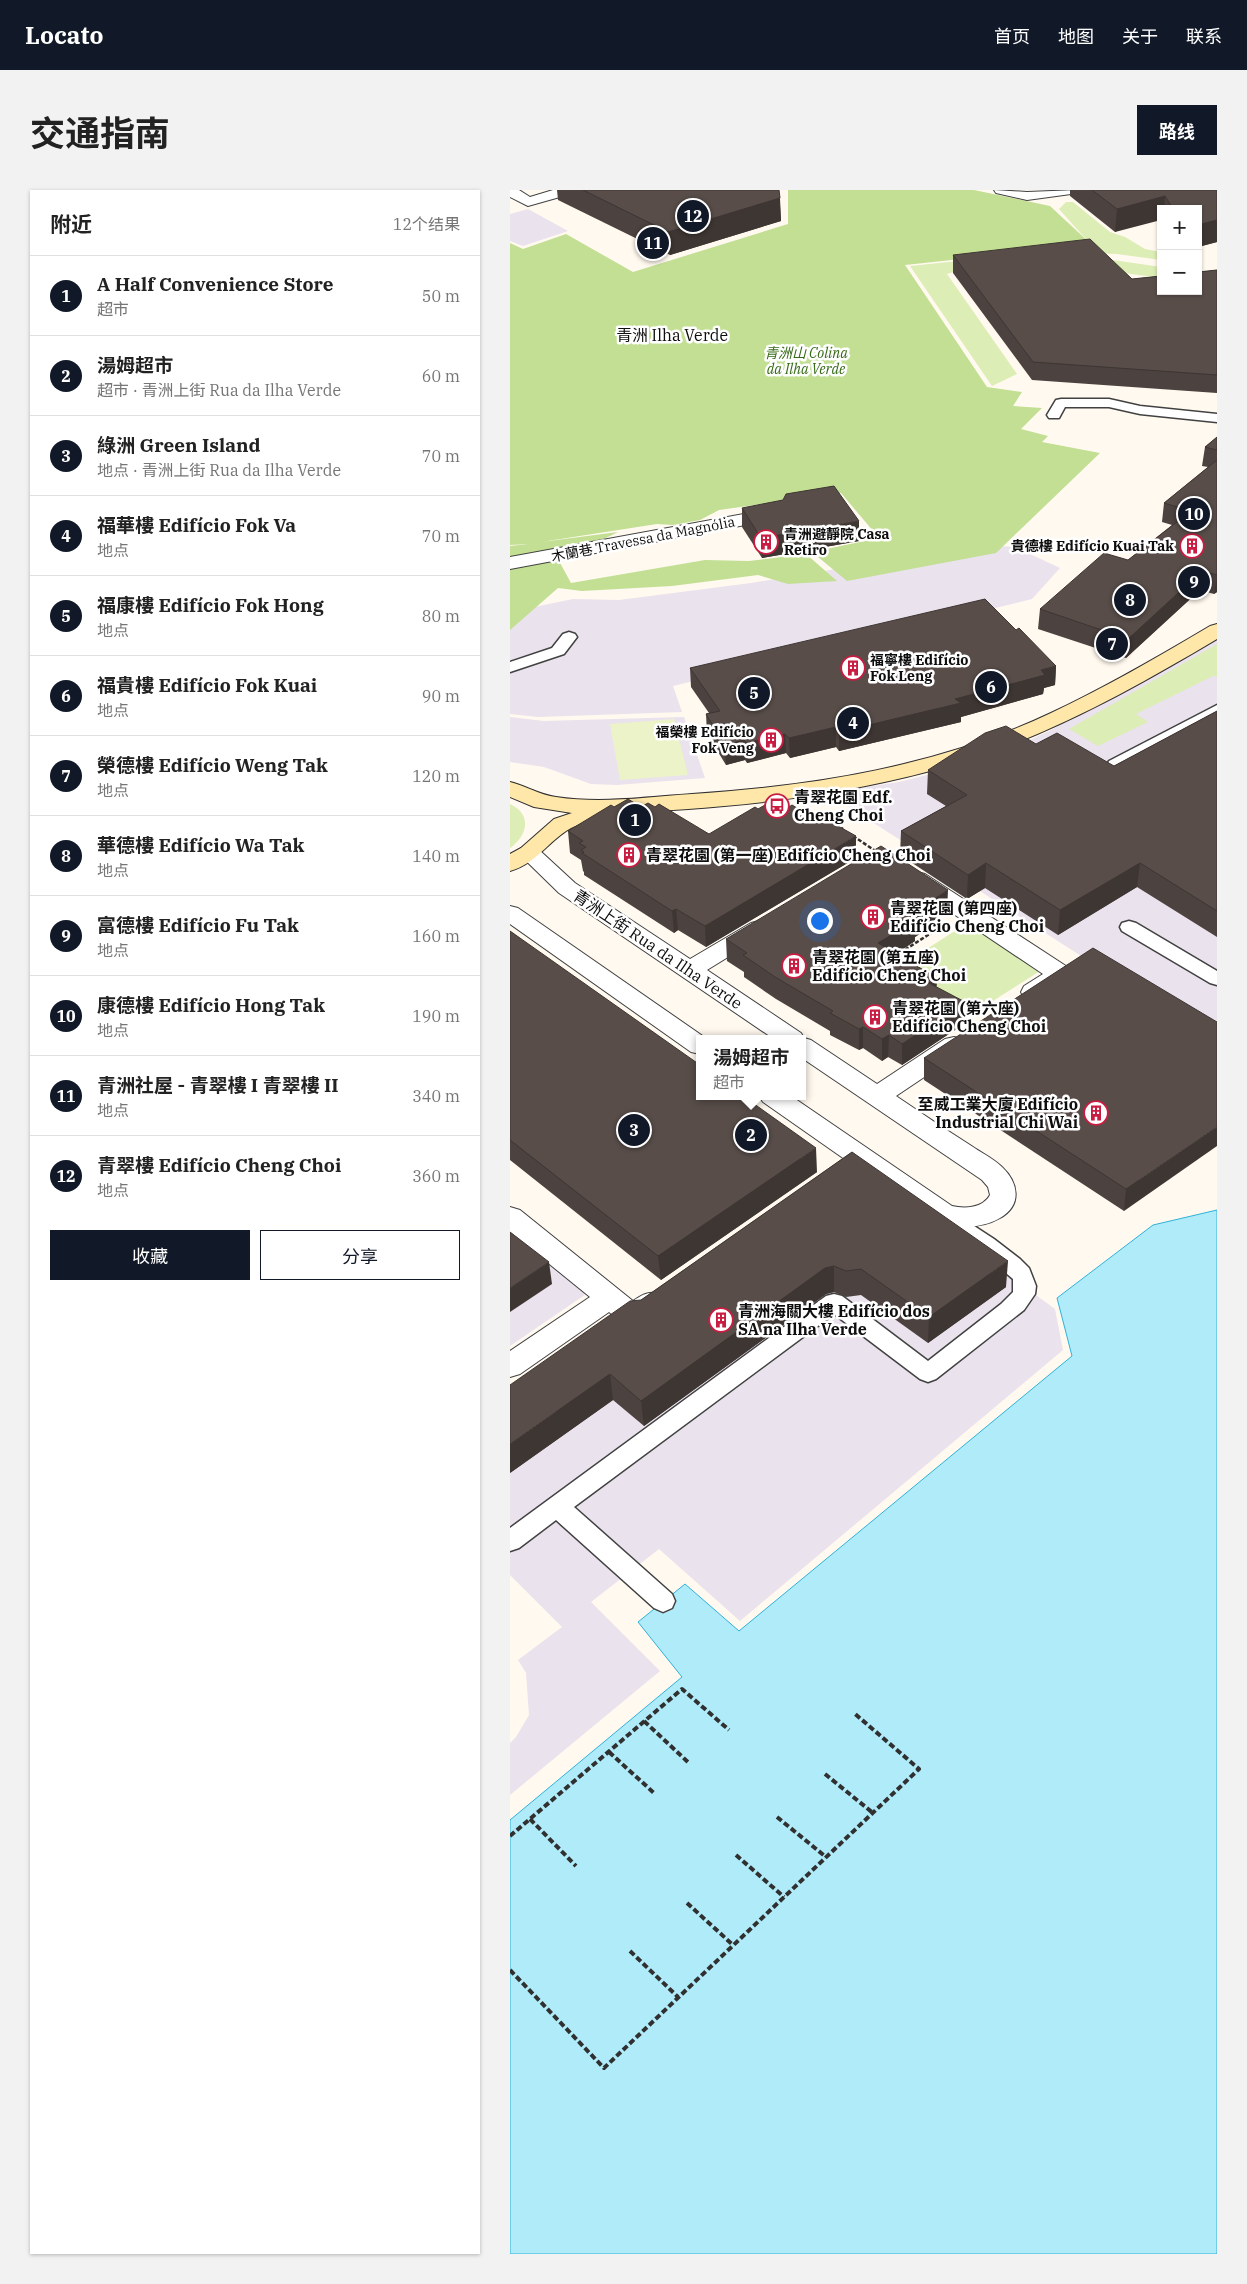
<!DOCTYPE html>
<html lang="zh">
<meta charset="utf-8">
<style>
:root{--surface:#fff;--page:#f2f2f2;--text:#222;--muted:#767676;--line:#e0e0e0;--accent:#111827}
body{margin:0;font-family:"IBM Plex Serif","Noto Sans SC",serif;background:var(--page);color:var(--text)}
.controls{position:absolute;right:15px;top:15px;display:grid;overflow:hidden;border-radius:0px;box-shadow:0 1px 4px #0004}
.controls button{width:45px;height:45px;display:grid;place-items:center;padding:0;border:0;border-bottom:1px solid var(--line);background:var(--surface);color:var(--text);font:25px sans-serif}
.you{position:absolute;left:309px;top:730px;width:18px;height:18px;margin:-12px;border:4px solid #fff;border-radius:50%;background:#1a73e8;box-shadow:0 0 0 8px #1a73e833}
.badge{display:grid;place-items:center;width:32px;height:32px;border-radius:50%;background:var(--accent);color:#fff;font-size:16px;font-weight:700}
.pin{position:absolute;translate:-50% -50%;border:2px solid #fff;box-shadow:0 1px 5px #0006}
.popup{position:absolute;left:186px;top:845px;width:110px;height:65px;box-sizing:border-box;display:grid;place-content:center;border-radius:0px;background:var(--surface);filter:drop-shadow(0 1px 4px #0005);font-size:16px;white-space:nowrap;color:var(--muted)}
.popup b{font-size:19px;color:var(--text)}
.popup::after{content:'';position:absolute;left:50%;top:100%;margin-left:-10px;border:10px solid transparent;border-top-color:var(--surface)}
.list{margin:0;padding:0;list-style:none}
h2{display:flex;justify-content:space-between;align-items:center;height:65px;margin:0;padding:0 20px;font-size:21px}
h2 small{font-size:16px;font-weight:400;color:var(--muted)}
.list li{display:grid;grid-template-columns:32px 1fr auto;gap:15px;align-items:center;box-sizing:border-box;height:80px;padding:0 20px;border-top:1px solid var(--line)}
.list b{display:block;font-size:19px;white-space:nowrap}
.list p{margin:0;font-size:16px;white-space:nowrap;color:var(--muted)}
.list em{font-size:16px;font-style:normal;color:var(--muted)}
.actions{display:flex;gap:10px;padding:15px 20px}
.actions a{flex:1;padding:11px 0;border:1px solid var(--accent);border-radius:0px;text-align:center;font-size:18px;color:var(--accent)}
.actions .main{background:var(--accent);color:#fff}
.map{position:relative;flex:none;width:707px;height:2064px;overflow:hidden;border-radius:0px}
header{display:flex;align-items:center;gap:30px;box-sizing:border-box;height:70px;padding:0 25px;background:var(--accent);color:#fff}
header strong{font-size:24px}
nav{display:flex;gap:28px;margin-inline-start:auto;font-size:18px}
.intro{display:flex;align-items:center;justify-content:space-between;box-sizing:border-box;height:120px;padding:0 30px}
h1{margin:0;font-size:35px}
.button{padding:12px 22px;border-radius:0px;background:var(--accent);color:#fff;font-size:18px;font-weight:700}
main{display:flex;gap:30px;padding:0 30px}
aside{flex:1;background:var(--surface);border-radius:0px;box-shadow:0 1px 4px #0004}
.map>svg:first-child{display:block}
.industrial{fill:#eae2ed}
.green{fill:#dcedb5}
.forest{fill:#c2df94}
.pitch{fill:#ecf3c8}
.water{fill:#b0ebfa;stroke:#31b1d7}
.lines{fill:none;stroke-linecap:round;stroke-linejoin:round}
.lane-casing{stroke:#414141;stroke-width:3}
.street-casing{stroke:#414141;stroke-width:2}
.secondary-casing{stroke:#303030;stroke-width:2}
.path-far1{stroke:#303030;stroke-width:2.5;stroke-dasharray:4 2;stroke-linecap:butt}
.path{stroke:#303030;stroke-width:4;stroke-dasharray:6 3;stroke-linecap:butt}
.lane{fill:#fff;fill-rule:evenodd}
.street{fill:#fff;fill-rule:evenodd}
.secondary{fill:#ffe7aa;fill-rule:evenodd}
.wall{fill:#4c423f}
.shaded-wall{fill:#3e3633}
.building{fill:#584d49;stroke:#3e3633}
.labels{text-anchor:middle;stroke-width:5;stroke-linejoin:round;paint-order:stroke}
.far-park-label{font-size:14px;font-style:italic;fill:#386b19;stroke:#fff}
.far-poi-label{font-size:14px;font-weight:bold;fill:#0e0e0e;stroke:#fff;text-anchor:start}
.far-street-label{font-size:14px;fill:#0e0e0e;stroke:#fff}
.far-quarter-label{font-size:16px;fill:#0e0e0e;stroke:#fff}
.poi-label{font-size:16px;font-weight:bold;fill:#0e0e0e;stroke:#fff;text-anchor:start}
.street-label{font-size:16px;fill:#0e0e0e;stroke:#fff}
</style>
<header>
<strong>Locato</strong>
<nav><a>首页</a><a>地图</a><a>关于</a><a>联系</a></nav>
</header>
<div class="intro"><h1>交通指南</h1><a class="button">路线</a></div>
<main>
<aside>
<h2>附近<small>12个结果</small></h2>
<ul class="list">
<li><span class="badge">1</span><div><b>A Half Convenience Store</b><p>超市</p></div><em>50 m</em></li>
<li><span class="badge">2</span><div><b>湯姆超市</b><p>超市 · 青洲上街 Rua da Ilha Verde</p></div><em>60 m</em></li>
<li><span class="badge">3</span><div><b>綠洲 Green Island</b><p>地点 · 青洲上街 Rua da Ilha Verde</p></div><em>70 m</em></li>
<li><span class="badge">4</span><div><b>福華樓 Edifício Fok Va</b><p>地点</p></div><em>70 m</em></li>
<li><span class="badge">5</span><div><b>福康樓 Edifício Fok Hong</b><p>地点</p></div><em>80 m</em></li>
<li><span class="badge">6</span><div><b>福貴樓 Edifício Fok Kuai</b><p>地点</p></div><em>90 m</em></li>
<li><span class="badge">7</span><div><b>榮德樓 Edifício Weng Tak</b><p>地点</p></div><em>120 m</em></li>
<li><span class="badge">8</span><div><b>華德樓 Edifício Wa Tak</b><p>地点</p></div><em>140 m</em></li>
<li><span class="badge">9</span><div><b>富德樓 Edifício Fu Tak</b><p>地点</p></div><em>160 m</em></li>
<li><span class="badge">10</span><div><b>康德樓 Edifício Hong Tak</b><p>地点</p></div><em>190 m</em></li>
<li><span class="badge">11</span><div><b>青洲社屋 - 青翠樓 I 青翠樓 II</b><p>地点</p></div><em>340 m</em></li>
<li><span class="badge">12</span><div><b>青翠樓 Edifício Cheng Choi</b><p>地点</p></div><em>360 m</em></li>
</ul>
<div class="actions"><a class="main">收藏</a><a>分享</a></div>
</aside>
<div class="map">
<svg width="707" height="2064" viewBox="0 0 707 2064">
<rect width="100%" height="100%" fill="#fff9ef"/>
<g class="industrial">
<path d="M18,19L58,41L13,56L0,51V24Z"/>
<path d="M471,355L505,357L550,378L522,409L163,496L172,522L28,527L0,524V422L63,409L109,410L241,393Z"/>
<path d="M707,447V853L317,603L389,592L448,577L505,557L541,540Z"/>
<path d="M0,527L34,531L174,527L195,588L107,595L81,594L34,577L0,572Z"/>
<path d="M348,975L545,1119L553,1160L230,1431L149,1359L81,1412L150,1481L0,1605V1553L6,1547L19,1525L16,1483L8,1470L52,1437L0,1385V1216Z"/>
<path d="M0,1038L79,1102L0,1156Z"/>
</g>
<g class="green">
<path d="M556,12H563L600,42L615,47L635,59L651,62V70L607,64L573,63L449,80L437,84L507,184L482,196L400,76L583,57L549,19Z"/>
<path d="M596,69L651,77V88L614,83Z"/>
<path d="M707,454V487L703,486L626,524L638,532L588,556L559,539Z"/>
<path d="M0,614C23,625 17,646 0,658Z"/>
<path d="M459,732L530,781L464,823L390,776Z"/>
</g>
<path class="forest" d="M278,0H464L540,16L582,55L395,75L477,197L512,202L503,216L532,218L511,239L538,246L532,252L590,263L486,363L337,391L302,362L369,348L331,303L209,320L190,330L163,335L147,334L31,352L108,342L49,371L61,393L195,370L239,371L296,364L327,391L278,394L248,385L162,396L72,401L48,398L0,440V356L18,354L0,355V53L13,59L56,44L123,82L278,34Z"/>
<path class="pitch" d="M164,529L178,585L110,590L100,534Z"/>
<path class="water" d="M707,1020V2064H0V1630L172,1487L128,1432L175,1394L229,1441L562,1166L547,1108L643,1035Z"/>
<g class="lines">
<g class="lane-casing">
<g id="lane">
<path d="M551,209H599L630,216L707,224V232L630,224L599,217H555L549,228H539L537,225L546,210Z"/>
<path d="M59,442L65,444L67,447L54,464L0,482V472L42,458L53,444Z"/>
<path d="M707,515V527L611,579H599L597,575L599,571Z"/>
<path d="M619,731L626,733L707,781V795L700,793L612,741L610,737L612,733Z"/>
<path d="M428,1014L435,1017L484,1049L510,1069L519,1078L526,1096L525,1104L514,1120L426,1189L418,1192L410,1189L324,1124L64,1317L162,1404L165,1411L162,1418L153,1422L144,1418L46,1330L9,1358L0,1361V1338L316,1106L324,1104L332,1106L418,1171L491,1114L503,1102V1089L469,1060L421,1027L417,1022L421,1017Z"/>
</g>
</g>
<g class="street-casing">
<g id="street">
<path d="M0,0H9L20,7L43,0H66L64,3L18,16L0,7Z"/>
<path d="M484,0L517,2L568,0L561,4L517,10L486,3Z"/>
<path d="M266,318L273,320L275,324L273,328L0,379V367Z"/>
<path d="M19,656L27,658L65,693L180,769L241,733L249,731L257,733L261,738L257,743L197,780L291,843L294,848L301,850L367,894L435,849L444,847L453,849L457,855L453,861L386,906C411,923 435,939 460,955C470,962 483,968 492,977C508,992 513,1015 490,1028C469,1040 446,1038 423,1031L253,912L249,906H281L442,1016C455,1019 473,1018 480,1005L478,997L472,990L292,868V849H264L49,703L8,663L11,658Z"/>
<path d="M407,682L415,684L559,778L562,784C553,798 531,812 514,808L511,802L514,796L533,784L399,694L395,689L399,684Z"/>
<path d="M0,716L8,718L197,849H190V864L181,862L0,734Z"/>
<path d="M0,1017L10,1020L123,1111C134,1103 140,1101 152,1104L156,1112C152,1120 147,1123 140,1129C123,1141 113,1134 99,1122L10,1184L0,1187V1161L80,1107L0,1042Z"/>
</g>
</g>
<g class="secondary-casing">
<path id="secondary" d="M707,434V449C633,493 558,535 477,564C355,605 224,619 96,623L94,626C83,630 71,633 61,638C38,651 26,674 0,681V664L11,658L44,629L62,623L24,617L0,607V592C16,596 30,605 46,607C91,614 137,607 182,604C305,596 429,576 541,523C596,497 648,467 700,436Z"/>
</g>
<g class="path-far1">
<path d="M311,625L333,639"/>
<path d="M343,646L367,662"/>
<path d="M385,766L429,738"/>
</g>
<g class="path">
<path d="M134,1531L180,1574"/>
<path d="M99,1562L144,1603"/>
<path d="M315,1584L363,1623"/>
<path d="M267,1627L316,1667"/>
<path d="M20,1629L66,1676"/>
<path d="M0,1646L172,1499L219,1540"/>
<path d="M226,1665L274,1707"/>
<path d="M177,1713L223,1755"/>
<path d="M120,1761L168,1807"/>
<path d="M0,1780L94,1878L409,1579L344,1523"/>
</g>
<use href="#lane" class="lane"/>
<use href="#street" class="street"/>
<use href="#secondary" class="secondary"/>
</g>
<g class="wall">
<path d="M47,0H269L271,31L160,65L48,10Z"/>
<path d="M560,0H707V52L688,57V19H651L605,42L560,6Z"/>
<path d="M443,65L622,89L707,80V203L522,190L443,83Z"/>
<path d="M707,247V402L704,404L690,400L616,468L528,439L530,419L618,370L662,335L652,332L654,313L698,277L692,276L695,257Z"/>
<path d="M232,318L349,351L252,368L232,337Z"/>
<path d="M506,440L546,476L545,495L534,498L533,504L451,527V532L329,561L326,557L280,568L276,563L237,573L235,570L216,575L197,544L196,524L199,523L181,497L180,478Z"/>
<path d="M707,521V747L627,697L548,745L475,698L457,709L390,665L391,641L436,616L417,604L418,580L526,554L604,576Z"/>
<path d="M104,617H145L199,644L346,668L196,757L168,740L164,743L74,685V682L73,681L71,670L60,663L58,641Z"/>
<path d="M437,722L418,734L417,739L405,747V751L386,764L427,788L426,797L454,834L392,875L378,867L372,871L353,858L349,860L320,845V841L266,809L234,787V782L217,771L216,749Z"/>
<path d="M0,741L307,982L151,1090L0,970Z"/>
<path d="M707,832L614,1021L414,890V868Z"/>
<path d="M342,962L496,1097L418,1153L351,1105L336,1107L324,1102L316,1104L134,1236L103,1210L0,1283L131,1110Z"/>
</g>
<g class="shaded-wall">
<path d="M655,6L654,19H651V30L605,42L607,19Z"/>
<path d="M270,8L271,31L160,65L158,42Z"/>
<path d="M707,30V52L688,57V35Z"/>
<path d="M349,331V351L252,368L251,348Z"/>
<path d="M692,381L690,400L616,468L618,449Z"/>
<path d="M707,385V402L704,404Z"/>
<path d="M546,476L545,495L534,498L533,504L451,527V532L329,561V542L445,509Z"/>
<path d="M326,537V557L280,568L279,548Z"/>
<path d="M275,544L276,563L237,573L236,553Z"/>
<path d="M234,550L235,570L216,575L215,555Z"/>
<path d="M346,646V668L196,757L195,736Z"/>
<path d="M476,673L475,698L457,709L458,685Z"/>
<path d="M630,673L627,697L548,745L550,720Z"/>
<path d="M438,700L437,722L418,734L417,739L405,747V751L368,775V753L402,728L414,715Z"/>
<path d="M166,719L168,740L164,743L162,721Z"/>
<path d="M427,788L426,810L419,793Z"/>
<path d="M455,812L454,834L392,875V854Z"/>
<path d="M353,837V858L349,860V839Z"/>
<path d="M379,845L378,867L372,871V849Z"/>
<path d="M707,937V956L614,1021L616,999Z"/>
<path d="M306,958L307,982L151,1090L148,1066Z"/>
<path d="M498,1071L496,1097L418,1153L419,1127Z"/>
<path d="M39,1072L42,1094L0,1122V1098Z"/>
<path d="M324,1076V1102L316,1104L134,1236L131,1211L315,1078Z"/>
<path d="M100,1184L103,1210L0,1283V1254Z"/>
</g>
<g class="building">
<path d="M73,0H269L270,8L158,42Z"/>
<path d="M582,0H707V30L688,35V19H663L655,6L607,19Z"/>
<path d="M580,49L622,89L651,86V101H688V82L707,80V185L523,172L443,65Z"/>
<path d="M707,247V260L695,257Z"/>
<path d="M707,270V385L692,381L618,449L530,419L594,363L618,370L681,321L654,313Z"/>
<path d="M324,296L349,331L251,348L232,318L273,310L276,304Z"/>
<path d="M475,409L506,440L509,438L546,476L531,480L535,485L445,509L451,513L329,542L326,537L279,548L275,544L236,553L234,550L215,555L196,524L210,521L180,478Z"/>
<path d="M707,521V721L630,673L550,720L476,673L458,685L391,641L457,605L418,580L475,543L496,536L526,554L547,543L604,576Z"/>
<path d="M118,609L131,617L138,613L145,617L149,614L199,644L245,617L248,619L262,611L276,619L282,615L289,619L294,617L346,646L195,736L166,719L162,721L72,663L74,662L71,660L76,657L69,653L73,651L58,641L101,615L104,617Z"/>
<path d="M371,656L438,700L414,715L418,718L402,728L406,730L368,753L427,788L419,793L455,812L392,854L379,845L372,849L353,837L349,839L320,823L323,821L265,787L233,765L237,763L216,749Z"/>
<path d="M0,741L190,875V906H233L306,958L148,1066L0,950Z"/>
<path d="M583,758L707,832V937L616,999L414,868Z"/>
<path d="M342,962L498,1071L419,1127L351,1079L336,1081L324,1076L315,1078L131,1211L100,1184L0,1254V1195L120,1111L131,1110Z"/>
<path d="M0,1042L39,1072L0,1098Z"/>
</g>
<defs>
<g id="building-ring" transform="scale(1.25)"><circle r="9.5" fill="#fff" stroke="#c91c42" stroke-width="1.5"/><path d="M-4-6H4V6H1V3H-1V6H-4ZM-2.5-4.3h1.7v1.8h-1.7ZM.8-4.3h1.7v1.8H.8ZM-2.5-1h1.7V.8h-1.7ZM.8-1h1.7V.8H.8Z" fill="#c91c42"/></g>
<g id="bus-ring" transform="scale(1.25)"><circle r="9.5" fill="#fff" stroke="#c91c42" stroke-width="1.5"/><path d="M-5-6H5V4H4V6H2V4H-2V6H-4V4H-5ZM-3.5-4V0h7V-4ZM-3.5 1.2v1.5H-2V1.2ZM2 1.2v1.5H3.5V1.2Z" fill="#c91c42"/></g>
</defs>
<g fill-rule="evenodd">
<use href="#building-ring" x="256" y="352"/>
<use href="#building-ring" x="682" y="356"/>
<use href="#building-ring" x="343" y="478"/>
<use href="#building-ring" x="261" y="550"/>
<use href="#bus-ring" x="267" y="616"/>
<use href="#building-ring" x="119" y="665"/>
<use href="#building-ring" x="363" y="727"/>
<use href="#building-ring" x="284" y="776"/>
<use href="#building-ring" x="365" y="827"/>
<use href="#building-ring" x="586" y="923"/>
<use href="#building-ring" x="211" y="1130"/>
</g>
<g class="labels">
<g class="far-park-label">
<text x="296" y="168">青洲山 Colina<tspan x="296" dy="16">da Ilha Verde</tspan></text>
</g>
<g class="far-poi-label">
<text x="274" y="349">青洲避靜院 Casa<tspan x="274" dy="16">Retiro</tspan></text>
<text x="664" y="361" text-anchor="end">貴德樓 Edifício Kuai Tak</text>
<text x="360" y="475">福寧樓 Edifício<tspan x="360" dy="16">Fok Leng</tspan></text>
<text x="244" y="547" text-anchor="end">福榮樓 Edifício<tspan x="244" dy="16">Fok Veng</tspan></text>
</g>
<g class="far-street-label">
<text transform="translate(133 349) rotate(-11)" y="5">木蘭巷 Travessa da Magnólia</text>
</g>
<g class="far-quarter-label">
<text x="162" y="151">青洲 Ilha Verde</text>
</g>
<g class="poi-label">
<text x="284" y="613">青翠花園 Edf.<tspan x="284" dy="18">Cheng Choi</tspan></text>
<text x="136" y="671">青翠花園 (第一座) Edifício Cheng Choi</text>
<text x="380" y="724">青翠花園 (第四座)<tspan x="380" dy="18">Edifício Cheng Choi</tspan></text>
<text x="302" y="773">青翠花園 (第五座)<tspan x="302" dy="18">Edifício Cheng Choi</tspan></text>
<text x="382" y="824">青翠花園 (第六座)<tspan x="382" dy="18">Edifício Cheng Choi</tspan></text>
<text x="568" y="920" text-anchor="end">至威工業大廈 Edifício<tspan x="568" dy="18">Industrial Chi Wai</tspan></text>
<text x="228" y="1127">青洲海關大樓 Edifício dos<tspan x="228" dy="18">SA na Ilha Verde</tspan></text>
</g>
<g class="street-label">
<text transform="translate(148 759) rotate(34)" y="6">青洲上街 Rua da Ilha Verde</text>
</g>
</g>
</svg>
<div class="controls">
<button>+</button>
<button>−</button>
</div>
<div class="you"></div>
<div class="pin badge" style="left:125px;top:630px">1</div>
<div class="pin badge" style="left:241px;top:945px">2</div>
<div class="popup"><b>湯姆超市</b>超市</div>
<div class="pin badge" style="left:124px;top:940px">3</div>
<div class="pin badge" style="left:343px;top:533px">4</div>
<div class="pin badge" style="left:244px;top:503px">5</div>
<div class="pin badge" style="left:481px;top:497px">6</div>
<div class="pin badge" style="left:602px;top:454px">7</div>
<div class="pin badge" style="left:620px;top:410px">8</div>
<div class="pin badge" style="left:684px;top:392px">9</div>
<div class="pin badge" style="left:684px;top:324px">10</div>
<div class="pin badge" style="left:143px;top:53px">11</div>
<div class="pin badge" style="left:183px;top:26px">12</div>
</div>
</main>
